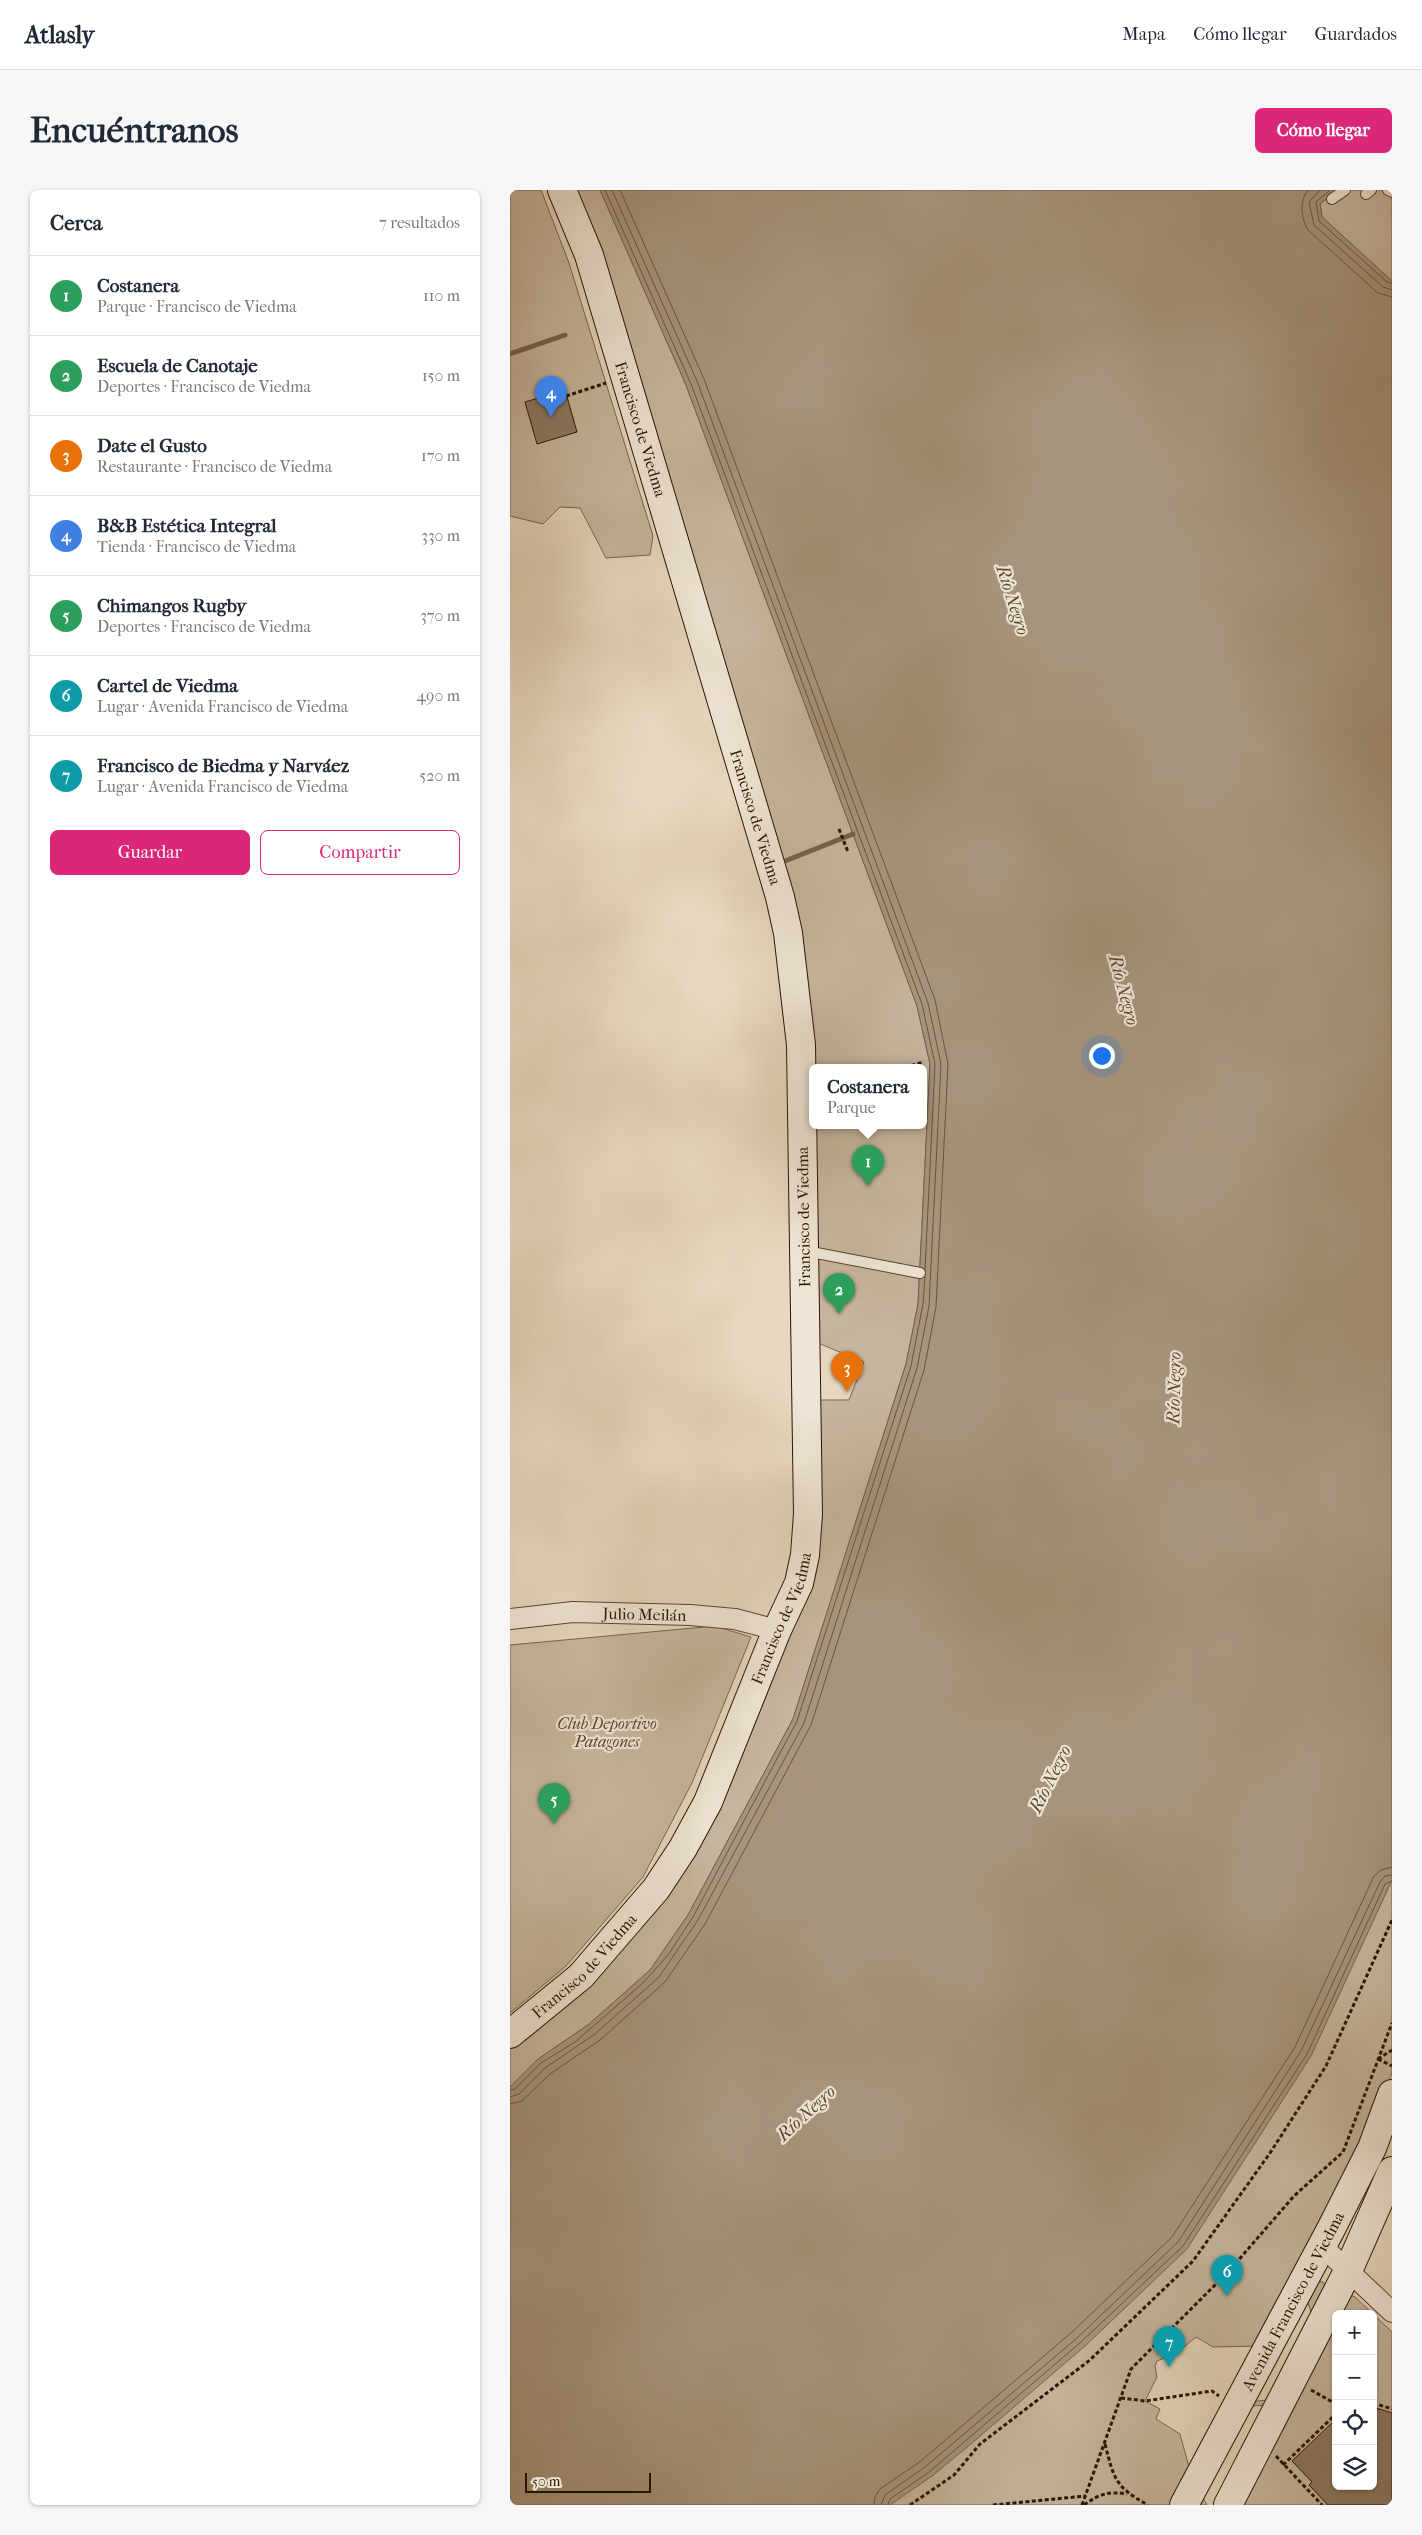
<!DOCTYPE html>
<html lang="es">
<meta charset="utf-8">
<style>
:root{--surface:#fff;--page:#f6f6f7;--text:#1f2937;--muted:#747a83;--line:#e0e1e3;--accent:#db2777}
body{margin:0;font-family:"IM FELL French Canon",serif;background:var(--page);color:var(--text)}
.controls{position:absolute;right:15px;bottom:15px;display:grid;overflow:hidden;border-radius:8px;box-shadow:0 1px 4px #0004}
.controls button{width:45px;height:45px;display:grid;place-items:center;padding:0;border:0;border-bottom:1px solid var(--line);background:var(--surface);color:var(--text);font:25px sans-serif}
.scale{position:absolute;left:15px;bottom:12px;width:126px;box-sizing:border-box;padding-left:5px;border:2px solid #2a1400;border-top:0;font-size:14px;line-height:18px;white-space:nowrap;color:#2a1400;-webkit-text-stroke:4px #efe5d5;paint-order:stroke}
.you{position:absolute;left:591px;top:865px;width:18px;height:18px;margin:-12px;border:4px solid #fff;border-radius:50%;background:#1a73e8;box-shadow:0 0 0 8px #1a73e833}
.badge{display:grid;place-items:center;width:32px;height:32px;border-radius:50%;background:var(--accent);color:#fff;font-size:16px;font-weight:700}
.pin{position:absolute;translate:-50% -41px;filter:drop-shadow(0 1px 2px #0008)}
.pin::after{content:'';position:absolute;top:26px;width:18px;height:15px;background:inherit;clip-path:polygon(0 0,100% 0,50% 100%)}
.popup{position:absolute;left:299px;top:874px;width:118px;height:65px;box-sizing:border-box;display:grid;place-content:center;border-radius:8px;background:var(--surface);filter:drop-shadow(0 1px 4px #0005);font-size:16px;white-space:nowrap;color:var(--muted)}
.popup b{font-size:19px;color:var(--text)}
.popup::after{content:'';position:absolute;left:50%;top:100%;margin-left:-10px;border:10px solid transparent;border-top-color:var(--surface)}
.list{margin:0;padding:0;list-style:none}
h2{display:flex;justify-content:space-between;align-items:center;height:65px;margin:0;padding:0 20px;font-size:21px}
h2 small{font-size:16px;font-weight:400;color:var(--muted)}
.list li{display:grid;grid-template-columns:32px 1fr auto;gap:15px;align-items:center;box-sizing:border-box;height:80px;padding:0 20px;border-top:1px solid var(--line)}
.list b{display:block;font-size:19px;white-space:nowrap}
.list p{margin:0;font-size:16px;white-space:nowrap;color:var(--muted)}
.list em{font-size:16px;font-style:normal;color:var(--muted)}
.actions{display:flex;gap:10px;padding:15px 20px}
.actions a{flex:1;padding:11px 0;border:1px solid var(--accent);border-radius:8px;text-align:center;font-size:18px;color:var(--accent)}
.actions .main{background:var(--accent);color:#fff}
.icon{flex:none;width:28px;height:28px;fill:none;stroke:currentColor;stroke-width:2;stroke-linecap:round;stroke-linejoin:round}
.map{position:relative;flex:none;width:882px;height:2315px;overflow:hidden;border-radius:8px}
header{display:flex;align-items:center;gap:30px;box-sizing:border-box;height:70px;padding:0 25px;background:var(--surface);border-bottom:1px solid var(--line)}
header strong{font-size:24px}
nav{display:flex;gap:28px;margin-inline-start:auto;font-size:18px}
.intro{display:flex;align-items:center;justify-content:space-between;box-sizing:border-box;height:120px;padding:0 30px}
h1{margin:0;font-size:35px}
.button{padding:12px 22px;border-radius:8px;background:var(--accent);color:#fff;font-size:18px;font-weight:700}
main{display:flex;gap:30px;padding:0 30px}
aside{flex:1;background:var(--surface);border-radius:8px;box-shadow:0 1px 4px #0004}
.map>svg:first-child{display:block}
.green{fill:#c6b69e;stroke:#78654f;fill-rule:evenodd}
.water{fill:#a6957d;stroke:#74614b}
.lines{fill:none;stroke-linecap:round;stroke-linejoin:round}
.shore{stroke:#68543e;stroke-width:1}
.stream{stroke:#74614b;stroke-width:5}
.building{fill:#8c7963;stroke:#2a1400}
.lane-casing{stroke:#594530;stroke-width:12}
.street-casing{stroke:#594530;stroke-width:22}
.secondary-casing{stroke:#2a1400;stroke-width:30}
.path{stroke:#2a1400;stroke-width:3;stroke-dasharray:4 2.5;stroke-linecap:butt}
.lane{stroke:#efe5d5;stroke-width:10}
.street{stroke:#efe5d5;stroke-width:20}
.secondary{stroke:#efe5d5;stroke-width:28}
.labels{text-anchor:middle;stroke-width:4.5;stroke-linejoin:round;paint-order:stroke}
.street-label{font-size:16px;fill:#2a1400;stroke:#efe5d5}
.park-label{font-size:16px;font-style:italic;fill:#59452f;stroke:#efe5d5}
.water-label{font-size:18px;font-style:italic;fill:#5c4832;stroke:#efe5d5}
</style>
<header>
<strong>Atlasly</strong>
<nav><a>Mapa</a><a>Cómo llegar</a><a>Guardados</a></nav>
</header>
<div class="intro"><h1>Encuéntranos</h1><a class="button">Cómo llegar</a></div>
<main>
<aside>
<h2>Cerca<small>7 resultados</small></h2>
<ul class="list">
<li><span class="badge" style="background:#2e9e5b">1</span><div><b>Costanera</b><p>Parque · Francisco de Viedma</p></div><em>110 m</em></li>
<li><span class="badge" style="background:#2e9e5b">2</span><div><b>Escuela de Canotaje</b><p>Deportes · Francisco de Viedma</p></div><em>150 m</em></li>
<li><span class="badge" style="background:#e8710a">3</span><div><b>Date el Gusto</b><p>Restaurante · Francisco de Viedma</p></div><em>170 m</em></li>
<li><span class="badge" style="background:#3f7fe0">4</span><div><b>B&amp;B Estética Integral</b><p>Tienda · Francisco de Viedma</p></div><em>330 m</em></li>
<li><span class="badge" style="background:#2e9e5b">5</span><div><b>Chimangos Rugby</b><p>Deportes · Francisco de Viedma</p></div><em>370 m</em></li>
<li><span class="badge" style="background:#0f9aa8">6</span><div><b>Cartel de Viedma</b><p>Lugar · Avenida Francisco de Viedma</p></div><em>490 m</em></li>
<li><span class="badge" style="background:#0f9aa8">7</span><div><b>Francisco de Biedma y Narváez</b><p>Lugar · Avenida Francisco de Viedma</p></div><em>520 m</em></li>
</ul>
<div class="actions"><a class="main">Guardar</a><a>Compartir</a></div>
</aside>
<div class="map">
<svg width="882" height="2315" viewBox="0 0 882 2315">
<rect width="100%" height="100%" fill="#e6d7be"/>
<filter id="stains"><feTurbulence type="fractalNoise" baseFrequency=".004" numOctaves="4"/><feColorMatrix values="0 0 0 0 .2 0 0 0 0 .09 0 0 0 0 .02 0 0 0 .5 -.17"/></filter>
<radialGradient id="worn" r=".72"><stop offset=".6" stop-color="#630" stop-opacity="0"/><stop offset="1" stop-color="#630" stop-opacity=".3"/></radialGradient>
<g class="green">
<path d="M0,0H31L59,73L143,346L140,365L96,368L70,318L50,317L33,334L0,326Z"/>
<path d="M61,0H90L176,195L407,816L420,874L408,1114L396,1174L283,1529L178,1725L140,1780L78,1835L28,1869L0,1897V1857L153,1706L301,1391L306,1210H339L354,1172L303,1151L299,855ZM303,877H413V935H303Z"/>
<path d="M828,0H882V91L812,27L810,14Z"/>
<path d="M205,1436L241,1447L182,1593L133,1687L56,1776L0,1823V1455Z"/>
<path d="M882,1623V1883L855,1955L753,2156L703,2157L686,2147L662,2167H657L647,2171L645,2176L647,2187L635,2211L650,2219L646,2229L670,2244L682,2288L668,2315H311Z"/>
<path d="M806,2091L813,2092L817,2097L759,2215L741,2216L693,2308L697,2315H682L738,2212L757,2210L802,2126L795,2102Z"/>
<path d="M835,2103L845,2107L863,2124H826V2296H863V2124L882,2142V2315H725L830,2107Z"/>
</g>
<path class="water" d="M90,0H828L810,14L812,27L882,91V1690L801,1866L677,2059L575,2156L462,2253L422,2286L380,2315H0V1897L28,1869L78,1835L140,1780L178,1725L283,1529L396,1174L408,1114L420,874L407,816L176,195Z"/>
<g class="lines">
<g class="shore">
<path d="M95,0L181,194L412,814L425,874L415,1080"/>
<path d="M798,0C789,11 791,28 798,40L868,103L882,107"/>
<path d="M810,0L799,12L804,35L873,97L882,100"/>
<path d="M820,0L806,12L809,31L877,92L882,93"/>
<path d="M0,1900L5,1899L31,1873L65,1852L133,1793L158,1765L183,1727L287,1531L401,1176L413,1114L415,1087"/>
<path d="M0,1907L9,1904L35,1878L85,1844L149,1787L188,1730L294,1533L407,1178L419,1116L431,874L418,813L187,191L102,0"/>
<path d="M0,1914L12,1911L40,1884L90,1850L155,1792L195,1734L301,1535L414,1180L426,1117L438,874L425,810L194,189L110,0"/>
<path d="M364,2315L365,2307L370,2299L411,2271L562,2142L662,2047L785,1857L864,1686L871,1680L882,1677"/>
<path d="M371,2315L375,2305L415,2277L567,2148L668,2052L791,1861L870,1692L875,1686L882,1685"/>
<path d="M378,2315L380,2309L419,2282L571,2152L673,2056L797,1864L875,1694L882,1691"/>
</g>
<g class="stream">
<path d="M0,164L55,145"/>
<path d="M275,671L343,644"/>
</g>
</g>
<g class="building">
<path d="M55,200L67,242L27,254L15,212Z"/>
<path d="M863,2217L882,2223V2315H818L799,2295L802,2292L782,2271L826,2229V2296H863Z"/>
</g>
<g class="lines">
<g class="lane-casing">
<g id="lane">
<path d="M878,0L882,2"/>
<path d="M856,4L861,0"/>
<path d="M822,9L835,0"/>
<path d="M296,1061L410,1083"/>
</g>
</g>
<g class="street-casing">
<g id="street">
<path id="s1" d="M0,1429L63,1422L180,1425L225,1429L267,1440"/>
<path d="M812,2056L882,2122"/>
</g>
</g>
<g class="secondary-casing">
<g id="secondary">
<path id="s2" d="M0,1844L71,1786L146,1699L173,1658L198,1612L267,1440L289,1393L295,1365L298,1324L291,855L278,743L270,707L79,65L52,0"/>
<path id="s3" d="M674,2315L821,2039L862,1958L882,1904"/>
<path d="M718,2315L838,2081L882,1981"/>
</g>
</g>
<g class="path">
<path d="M56,206L96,193"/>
<path d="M329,639L338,662"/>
<path d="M395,877L414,872"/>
<path d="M868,1869L882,1860"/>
<path d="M868,1869L882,1876"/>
<path d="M801,2200L826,2214"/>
<path d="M611,2208L635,2211L702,2201L709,2206"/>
<path d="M863,2213L882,2219"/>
<path d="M595,2254C604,2289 605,2297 638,2315"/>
<path d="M766,2266L812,2315"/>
<path d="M773,2275L826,2224"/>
<path d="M400,2315L444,2285L470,2254L580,2170L683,2071L760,1963L816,1876L882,1730"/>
<path d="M483,2315L576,2306"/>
<path d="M572,2315L621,2179L719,2081L784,2006L833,1962L882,1833"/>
<path d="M574,2315C589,2304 599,2301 617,2304"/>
</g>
<use href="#lane" class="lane"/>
<use href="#street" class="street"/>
<use href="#secondary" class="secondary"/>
</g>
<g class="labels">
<g class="street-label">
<text transform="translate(131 239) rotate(73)" y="6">Francisco de Viedma</text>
<text transform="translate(246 627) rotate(73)" y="6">Francisco de Viedma</text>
<text transform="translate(293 1027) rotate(-91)" y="6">Francisco de Viedma</text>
<text dy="6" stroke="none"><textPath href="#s1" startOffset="135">Julio Meilán</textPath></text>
<text dy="6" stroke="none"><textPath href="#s2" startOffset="506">Francisco de Viedma</textPath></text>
<text dy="6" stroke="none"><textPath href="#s2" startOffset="101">Francisco de Viedma</textPath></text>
<text dy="6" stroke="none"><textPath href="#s3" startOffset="231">Avenida Francisco de Viedma</textPath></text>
</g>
<g class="park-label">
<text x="97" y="1539">Club Deportivo<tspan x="97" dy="18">Patagones</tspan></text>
</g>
<g class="water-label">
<text transform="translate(503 410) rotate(72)" y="6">Río Negro</text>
<text transform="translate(614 800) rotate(75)" y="6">Río Negro</text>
<text transform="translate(664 1198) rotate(-89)" y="6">Río Negro</text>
<text transform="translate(540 1589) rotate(-64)" y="6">Río Negro</text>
<text transform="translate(296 1923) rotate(-43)" y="6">Río Negro</text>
</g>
</g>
<rect width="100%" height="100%" filter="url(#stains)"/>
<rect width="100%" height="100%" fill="url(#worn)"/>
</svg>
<div class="controls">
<button>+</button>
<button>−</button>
<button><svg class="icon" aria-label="locate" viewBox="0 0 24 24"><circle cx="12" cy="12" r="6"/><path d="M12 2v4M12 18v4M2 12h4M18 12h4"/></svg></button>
<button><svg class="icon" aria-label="layers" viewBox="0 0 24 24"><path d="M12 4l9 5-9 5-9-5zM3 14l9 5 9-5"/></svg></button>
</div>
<div class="scale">50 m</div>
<div class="you"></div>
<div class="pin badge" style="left:358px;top:996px;background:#2e9e5b">1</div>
<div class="popup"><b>Costanera</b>Parque</div>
<div class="pin badge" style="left:329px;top:1124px;background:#2e9e5b">2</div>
<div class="pin badge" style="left:337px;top:1202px;background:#e8710a">3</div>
<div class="pin badge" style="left:41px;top:227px;background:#3f7fe0">4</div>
<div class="pin badge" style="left:44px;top:1634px;background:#2e9e5b">5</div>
<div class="pin badge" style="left:717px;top:2106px;background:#0f9aa8">6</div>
<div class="pin badge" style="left:659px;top:2177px;background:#0f9aa8">7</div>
</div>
</main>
